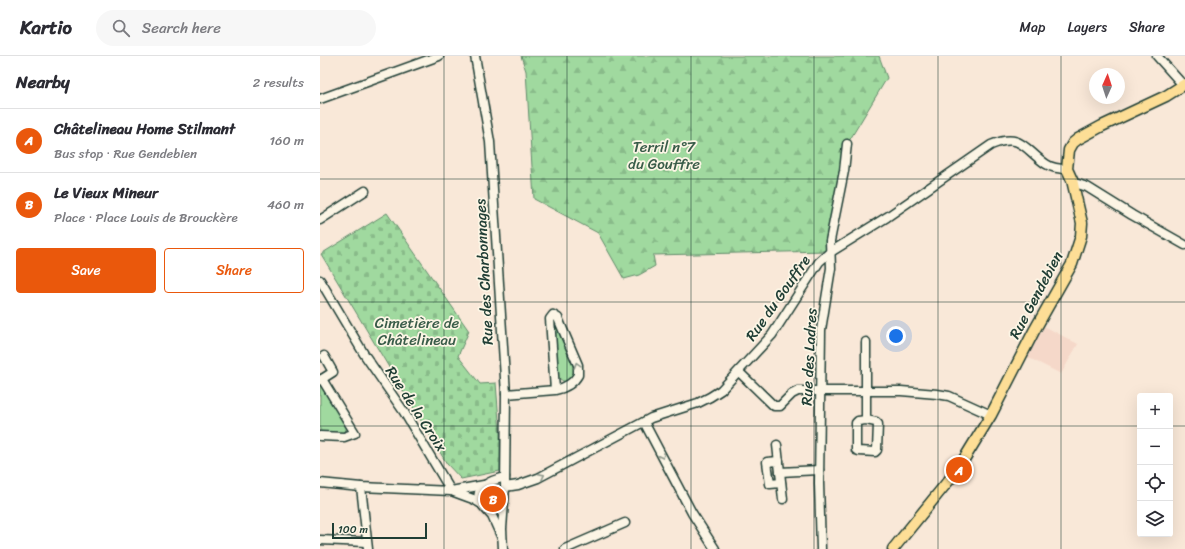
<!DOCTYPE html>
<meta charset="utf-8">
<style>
:root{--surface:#fff;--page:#f7f7f7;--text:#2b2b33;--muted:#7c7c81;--line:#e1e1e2;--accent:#ea580c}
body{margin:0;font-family:Sriracha,sans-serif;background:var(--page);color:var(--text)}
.controls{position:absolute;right:12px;bottom:12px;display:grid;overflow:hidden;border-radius:4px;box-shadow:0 4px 16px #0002}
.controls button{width:36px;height:36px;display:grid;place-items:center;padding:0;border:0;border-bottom:1px solid var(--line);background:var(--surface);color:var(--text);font:20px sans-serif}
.compass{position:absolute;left:769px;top:12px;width:36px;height:36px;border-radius:50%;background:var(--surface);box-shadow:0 4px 16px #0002;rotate:3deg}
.scale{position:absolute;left:12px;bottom:10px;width:95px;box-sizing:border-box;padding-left:4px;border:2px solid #1f3d34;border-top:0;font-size:11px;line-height:14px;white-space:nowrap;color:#1f3d34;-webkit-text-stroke:3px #fcf5e5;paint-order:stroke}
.you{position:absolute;left:576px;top:280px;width:14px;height:14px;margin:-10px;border:3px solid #fff;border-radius:50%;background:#1a73e8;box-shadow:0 0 0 6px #1a73e833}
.badge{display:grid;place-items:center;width:26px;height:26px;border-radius:50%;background:var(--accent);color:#fff;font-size:13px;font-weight:700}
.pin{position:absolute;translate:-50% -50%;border:2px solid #fff;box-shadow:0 1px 4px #0006}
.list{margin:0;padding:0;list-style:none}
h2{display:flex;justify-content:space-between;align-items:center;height:52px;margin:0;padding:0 16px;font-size:17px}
h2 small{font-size:13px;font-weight:400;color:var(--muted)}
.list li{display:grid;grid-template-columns:26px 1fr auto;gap:12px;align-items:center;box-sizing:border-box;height:64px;padding:0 16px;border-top:1px solid var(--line)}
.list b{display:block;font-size:15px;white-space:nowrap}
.list p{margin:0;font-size:13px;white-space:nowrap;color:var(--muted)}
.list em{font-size:13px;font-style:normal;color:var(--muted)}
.actions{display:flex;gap:8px;padding:12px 16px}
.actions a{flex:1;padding:9px 0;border:1px solid var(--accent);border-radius:4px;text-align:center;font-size:14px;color:var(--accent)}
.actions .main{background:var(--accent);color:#fff}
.icon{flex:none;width:22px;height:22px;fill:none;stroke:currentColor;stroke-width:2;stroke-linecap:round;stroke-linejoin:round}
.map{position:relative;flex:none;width:865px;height:493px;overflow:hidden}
header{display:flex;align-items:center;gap:24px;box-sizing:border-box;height:56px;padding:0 20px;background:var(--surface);border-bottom:1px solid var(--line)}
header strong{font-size:19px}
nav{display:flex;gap:22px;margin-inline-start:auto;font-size:14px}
.search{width:280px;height:36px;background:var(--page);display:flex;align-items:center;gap:10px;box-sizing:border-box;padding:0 14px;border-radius:22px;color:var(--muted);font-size:15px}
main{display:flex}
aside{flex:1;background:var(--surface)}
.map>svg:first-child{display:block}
.built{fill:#f5d8c9}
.green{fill:#a0d99f;stroke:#608b6a}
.forest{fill:url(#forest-firs);stroke:#608b6a}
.cemetery{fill:url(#cemetery-stones);stroke:#608b6a}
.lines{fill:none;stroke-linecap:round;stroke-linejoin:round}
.minor-casing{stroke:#1f3d34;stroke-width:11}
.major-casing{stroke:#1f3d34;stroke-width:13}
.minor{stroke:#fcf5e5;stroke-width:8}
.major{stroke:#fdde96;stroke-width:10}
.oneway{stroke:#8e998c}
.grid{fill:none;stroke:#1f3d34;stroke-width:1;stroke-opacity:0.55}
.labels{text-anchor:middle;stroke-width:3.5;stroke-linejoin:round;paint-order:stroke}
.park-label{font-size:15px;fill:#395c49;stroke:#fcf5e5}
.street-label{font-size:15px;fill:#1f3d34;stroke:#fcf5e5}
</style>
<header>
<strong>Kartio</strong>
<div class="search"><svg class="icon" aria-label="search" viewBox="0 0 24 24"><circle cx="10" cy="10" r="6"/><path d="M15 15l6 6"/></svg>Search here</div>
<nav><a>Map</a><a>Layers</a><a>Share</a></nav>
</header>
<main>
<aside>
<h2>Nearby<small>2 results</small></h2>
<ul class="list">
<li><span class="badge">A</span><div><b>Châtelineau Home Stilmant</b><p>Bus stop · Rue Gendebien</p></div><em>160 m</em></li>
<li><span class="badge">B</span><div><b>Le Vieux Mineur</b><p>Place · Place Louis de Brouckère</p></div><em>460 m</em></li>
</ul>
<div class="actions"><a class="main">Save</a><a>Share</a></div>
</aside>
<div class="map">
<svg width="865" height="493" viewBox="0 0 865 493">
<defs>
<pattern id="forest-firs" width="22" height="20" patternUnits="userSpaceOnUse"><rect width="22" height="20" fill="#a0d99f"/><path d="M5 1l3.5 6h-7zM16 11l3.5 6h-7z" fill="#89bb8a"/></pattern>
<pattern id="cemetery-stones" width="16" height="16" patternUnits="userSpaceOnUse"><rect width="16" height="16" fill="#a0d99f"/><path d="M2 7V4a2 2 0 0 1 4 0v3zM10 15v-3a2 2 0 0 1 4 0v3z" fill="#89bb8a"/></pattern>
</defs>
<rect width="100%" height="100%" fill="#f9e8d8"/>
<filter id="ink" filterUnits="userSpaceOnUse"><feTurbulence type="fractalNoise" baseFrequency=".025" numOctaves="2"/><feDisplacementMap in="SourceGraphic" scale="8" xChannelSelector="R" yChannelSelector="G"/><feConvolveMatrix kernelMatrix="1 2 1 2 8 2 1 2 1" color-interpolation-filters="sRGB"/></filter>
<g filter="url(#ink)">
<path class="built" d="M724,270L758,288L741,318L707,301Z"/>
<g class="green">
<path d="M235,268H237L255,308L257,318L249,326C243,326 241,324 237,320L233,270Z"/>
<path d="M0,328L3,330L27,370L25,377L22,379L0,378Z"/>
</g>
<path class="forest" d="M201,0H559L567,22L529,85L507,195L333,199L335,210L319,219L304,223L278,177L214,143L206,15Z"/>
<path class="cemetery" d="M67,157L149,275L138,300L160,328L176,327L180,378V415L141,423L127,408L1,198Z"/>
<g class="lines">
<g class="minor-casing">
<g id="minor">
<path d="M155,0L170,86L186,338L185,431L182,473L183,493"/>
<path d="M837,0L863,29"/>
<path d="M0,43L119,0"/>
<path d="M753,128H758L767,131L812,159L865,189"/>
<path d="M0,164L45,135"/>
<path d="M0,224L44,298L84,356L131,435"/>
<path d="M546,286V364L556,366L558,368L557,394L555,396L539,395L536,394V367L538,365L546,364"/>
<path d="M419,316L454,350H460L472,338L478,335H581L617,338L629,340L671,359"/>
<path d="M2,323L13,316L4,300"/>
<path d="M0,324L2,323L35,377L24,381L0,380"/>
<path d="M186,338L235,334C245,332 253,328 258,319V309L240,267L238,262L233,259L230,263L235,334"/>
<path d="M324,366L372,457L395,493"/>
<path d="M457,389L463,443"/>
<path d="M459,405L447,406L450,428L461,427"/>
<path d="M460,416L499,414"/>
<path d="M0,427L41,431L131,435L164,429"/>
<path d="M41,431L48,493"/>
<path d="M185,431L198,429L218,422L331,362L378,347L390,341L401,334L452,279L499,206L509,197L567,161L671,89C701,76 704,93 726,108C732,112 740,113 747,113"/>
<path d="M134,436L153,443L160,447"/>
<path d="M184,441L177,449L166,451L160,447C153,430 173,424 185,421"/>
<path d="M163,450L172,460L181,480"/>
<path d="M0,484L46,486"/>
<path d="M245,493L305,467"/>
<path d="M501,493L499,427L501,274L511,212L510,185L524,115L527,88"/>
</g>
</g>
<g class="major-casing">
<path id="major" d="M573,493L638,413L671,359L714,275L752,208L761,180L762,167L752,124L747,113L749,94L753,87L758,83L782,70L846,40L865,28"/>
</g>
<use href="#minor" class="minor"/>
<use href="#major" class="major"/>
</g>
<defs><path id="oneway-chevron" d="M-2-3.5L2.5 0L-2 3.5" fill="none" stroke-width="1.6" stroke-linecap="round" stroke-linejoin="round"/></defs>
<g class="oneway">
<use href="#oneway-chevron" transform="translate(257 309) rotate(-107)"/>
<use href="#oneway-chevron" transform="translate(342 400) rotate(63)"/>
<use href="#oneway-chevron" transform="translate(222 420) rotate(-27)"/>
</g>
</g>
<path class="grid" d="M124,0V493M247,0V493M371,0V493M494,0V493M618,0V493M741,0V493M0,123H865M0,246H865M0,370H820M850,370H865"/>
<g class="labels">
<g class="park-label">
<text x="344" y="96">Terril n°7<tspan x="344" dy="17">du Gouffre</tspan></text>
<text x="97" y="272">Cimetière de<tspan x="97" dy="17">Châtelineau</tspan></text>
</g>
<g class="street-label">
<text transform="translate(164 216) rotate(-93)" y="5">Rue des Charbonnages</text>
<text transform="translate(716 239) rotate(-62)" y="5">Rue Gendebien</text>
<text transform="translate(458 242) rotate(-55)" y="5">Rue du Gouffre</text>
<text transform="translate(489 301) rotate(-87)" y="5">Rue des Ladres</text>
<text transform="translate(96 353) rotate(57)" y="5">Rue de la Croix</text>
</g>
</g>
</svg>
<div class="controls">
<button>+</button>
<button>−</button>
<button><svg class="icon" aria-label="locate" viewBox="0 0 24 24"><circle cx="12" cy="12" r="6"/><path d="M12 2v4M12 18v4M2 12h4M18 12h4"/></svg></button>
<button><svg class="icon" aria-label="layers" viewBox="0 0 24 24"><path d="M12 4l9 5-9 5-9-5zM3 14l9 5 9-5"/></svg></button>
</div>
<svg class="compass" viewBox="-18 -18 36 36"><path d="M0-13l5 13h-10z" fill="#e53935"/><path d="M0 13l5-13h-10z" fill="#7c7c81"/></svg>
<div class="scale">100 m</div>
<div class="you"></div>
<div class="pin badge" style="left:639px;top:414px">A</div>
<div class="pin badge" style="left:173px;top:443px">B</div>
</div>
</main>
